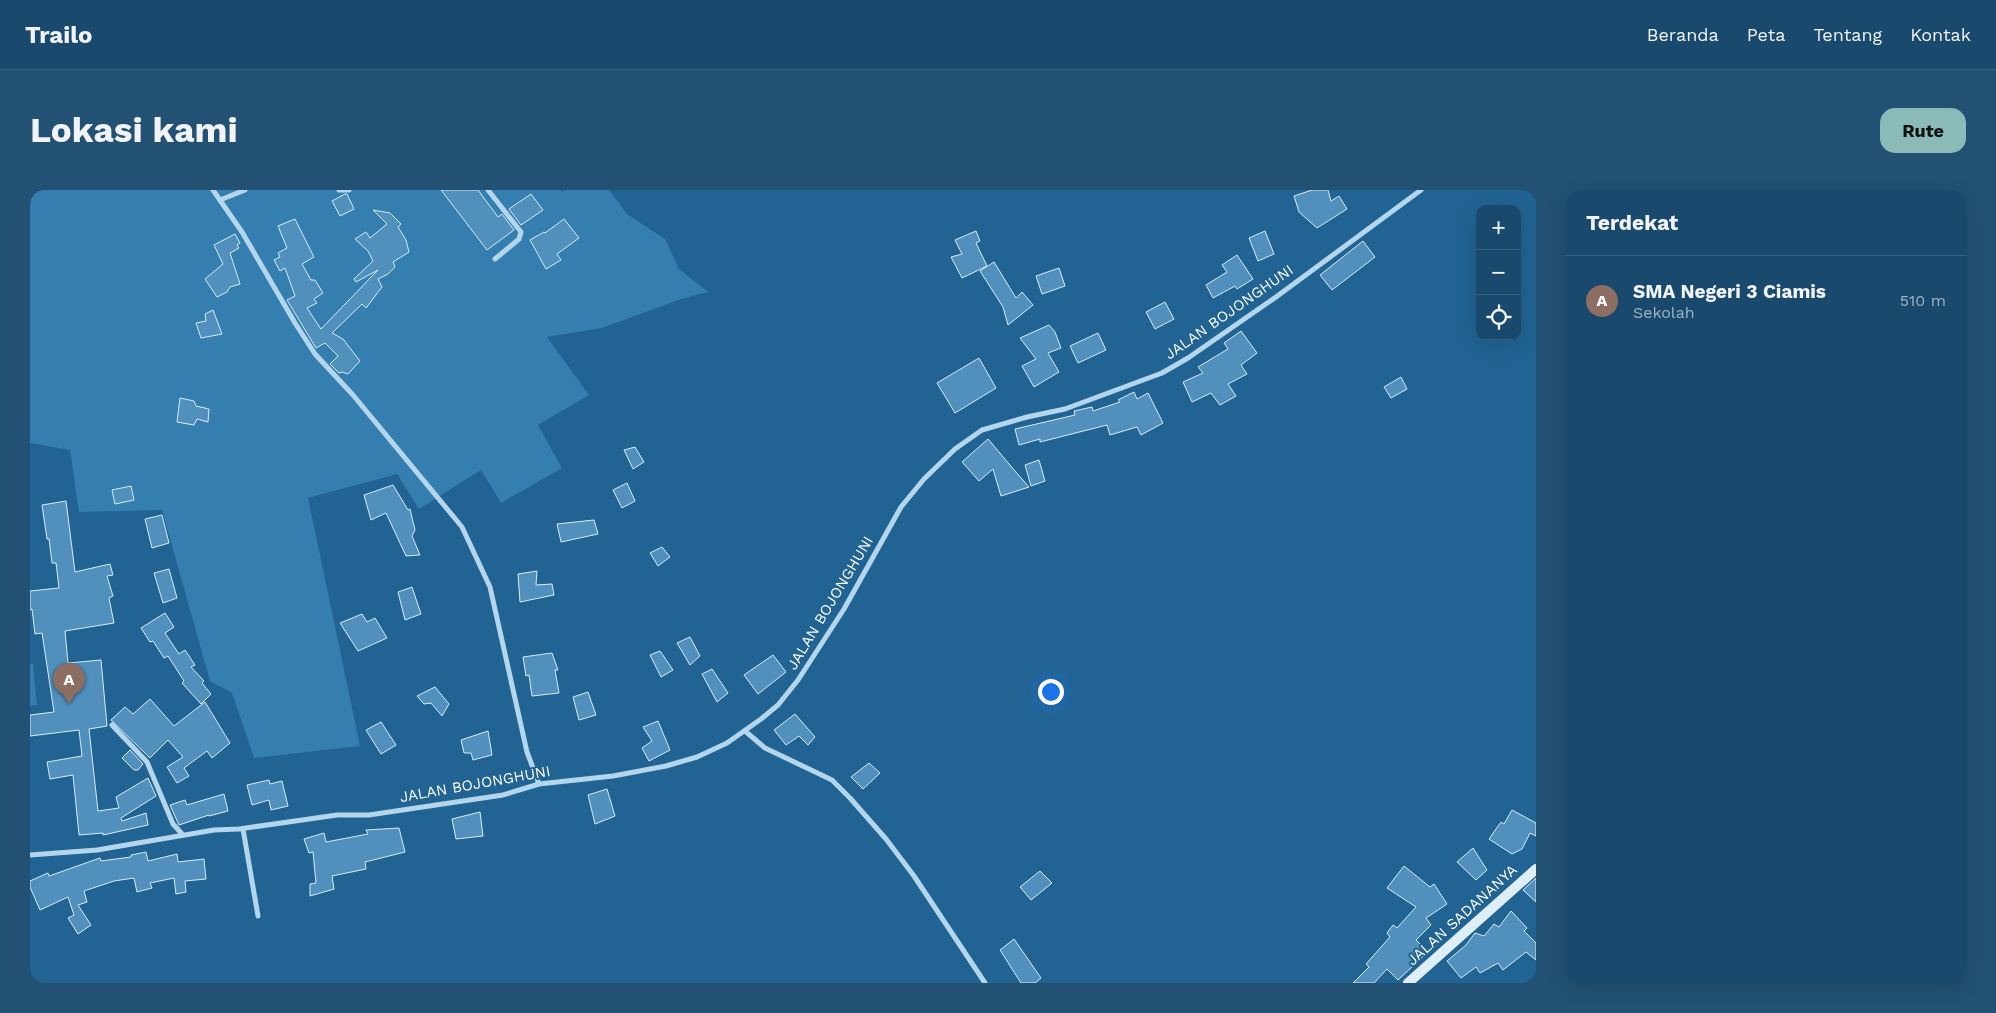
<!DOCTYPE html>
<html lang="id">
<meta charset="utf-8">
<style>
:root{--surface:#194a6e;--page:#225173;--text:#f1f3f6;--muted:#9fb3c2;--line:#376281;--accent:#8bbbb9}
body{margin:0;font-family:"Work Sans",sans-serif;background:var(--page);color:var(--text)}
.controls{position:absolute;right:15px;top:15px;display:grid;overflow:hidden;border-radius:10px;box-shadow:0 5px 20px #0002}
.controls button{width:45px;height:45px;display:grid;place-items:center;padding:0;border:0;border-bottom:1px solid var(--line);background:var(--surface);color:var(--text);font:25px sans-serif}
.you{position:absolute;left:1020px;top:501px;width:18px;height:18px;margin:-12px;border:4px solid #fff;border-radius:50%;background:#1a73e8;box-shadow:0 0 0 8px #1a73e833}
.badge{display:grid;place-items:center;width:32px;height:32px;border-radius:50%;background:var(--accent);color:#fff;font-size:16px;font-weight:700}
.pin{position:absolute;translate:-50% -41px;filter:drop-shadow(0 1px 2px #0008)}
.pin::after{content:'';position:absolute;top:26px;width:18px;height:15px;background:inherit;clip-path:polygon(0 0,100% 0,50% 100%)}
.list{margin:0;padding:0;list-style:none}
h2{display:flex;justify-content:space-between;align-items:center;height:65px;margin:0;padding:0 20px;font-size:21px}
h2 small{font-size:16px;font-weight:400;color:var(--muted)}
.list li{display:grid;grid-template-columns:32px 1fr auto;gap:15px;align-items:center;box-sizing:border-box;height:90px;padding:0 20px;border-top:1px solid var(--line)}
.list b{display:block;font-size:19px;white-space:nowrap}
.list p{margin:0;font-size:16px;white-space:nowrap;color:var(--muted)}
.list em{font-size:16px;font-style:normal;color:var(--muted)}
.icon{flex:none;width:28px;height:28px;fill:none;stroke:currentColor;stroke-width:2;stroke-linecap:round;stroke-linejoin:round}
.map{position:relative;flex:none;width:1506px;height:793px;overflow:hidden;border-radius:15px}
header{display:flex;align-items:center;gap:30px;box-sizing:border-box;height:70px;padding:0 25px;background:var(--surface);border-bottom:1px solid var(--line)}
header strong{font-size:24px}
nav{display:flex;gap:28px;margin-inline-start:auto;font-size:18px}
.intro{display:flex;align-items:center;justify-content:space-between;box-sizing:border-box;height:120px;padding:0 30px}
h1{margin:0;font-size:35px}
.button{padding:12px 22px;border-radius:15px;background:var(--accent);color:#111;font-size:18px;font-weight:700}
main{display:flex;gap:30px;padding:0 30px}
aside{flex:1;background:var(--surface);border-radius:15px;box-shadow:0 5px 20px #0002}
.map>svg:first-child{display:block}
.green{fill:#347eb0}
.building{fill:#5190bd;stroke:#d8ecfa}
.lines{fill:none;stroke-linecap:round;stroke-linejoin:round}
.street{stroke:#b3d6ed;stroke-width:5}
.secondary{stroke:#dfeffa;stroke-width:10}
.labels{text-anchor:middle;stroke-width:4;stroke-linejoin:round;paint-order:stroke}
.street-label{font-size:15px;fill:#fff;stroke:#216392}
</style>
<header>
<strong>Trailo</strong>
<nav><a>Beranda</a><a>Peta</a><a>Tentang</a><a>Kontak</a></nav>
</header>
<div class="intro"><h1>Lokasi kami</h1><a class="button">Rute</a></div>
<main>
<div class="map">
<svg width="1506" height="793" viewBox="0 0 1506 793">
<rect width="100%" height="100%" fill="#216392"/>
<g class="green">
<path d="M0,0H531L532,2L534,0H579L597,24L635,49L649,79L678,102L651,109L572,138L517,147L559,205L508,235L532,278L471,313L451,280L389,319L367,284L278,308L330,556L224,568L202,503L180,491L132,320L49,322L40,260L0,253Z"/>
<path d="M0,474H3L7,515L0,516Z"/>
</g>
<g class="building">
<path d="M411,0H448L468,27L472,24L484,40L457,60Z"/>
<path d="M1282,0H1298L1301,11L1309,6L1317,19L1287,38L1269,22L1264,6Z"/>
<path d="M315,4H317L324,19L310,26L302,11Z"/>
<path d="M501,4L513,20L491,35L479,19Z"/>
<path d="M343,20L360,23L371,34L368,37L376,50L379,62L363,72L365,77L358,84L348,89L352,97L336,118L332,114L302,143L313,149L330,171L318,184L312,182L309,183L300,174L308,166L295,153L286,158L257,110L265,106L255,78L250,81L244,70L250,67L248,63L257,58L248,36L265,29L284,67L272,74L281,90H285L293,103L284,109L287,113L277,118L291,139L348,80L326,92L324,89L343,71L338,61L325,49L336,42L340,48L357,34Z"/>
<path d="M534,29L549,48L527,64L531,70L516,79L500,50L514,42L515,43Z"/>
<path d="M946,41L950,51L946,53L957,76L932,88L921,67L932,64L925,50Z"/>
<path d="M1235,41L1244,64L1228,71L1219,48Z"/>
<path d="M205,44L210,53L207,55L209,58L200,63L210,94L200,97L197,102L187,107L175,89L193,74L184,55Z"/>
<path d="M1333,51L1345,67L1302,100L1290,85Z"/>
<path d="M1207,65L1223,89L1207,99L1205,96L1183,108L1176,95L1197,82L1192,75Z"/>
<path d="M964,72L986,108L992,102L1003,115L978,135L973,117L950,81Z"/>
<path d="M1029,78L1035,96L1012,104L1006,86Z"/>
<path d="M1135,112L1144,129L1125,139L1116,122Z"/>
<path d="M183,120L192,144L171,148L166,133L176,131L175,124Z"/>
<path d="M1019,135L1025,142L1031,158L1018,163L1029,182L1004,197L992,176L1006,169L990,148Z"/>
<path d="M1211,141L1227,163L1211,175L1217,184L1198,194L1206,206L1190,215L1181,203L1162,212L1153,192L1173,183L1168,177L1198,159L1194,153Z"/>
<path d="M1068,143L1076,160L1048,173L1040,156Z"/>
<path d="M949,168L966,198L925,223L907,193Z"/>
<path d="M1371,187L1377,199L1361,208L1354,197Z"/>
<path d="M1104,202L1107,209L1118,203L1133,233L1111,245L1107,237L1080,245L1077,235L1010,252V249L989,255L985,239L1045,225L1044,221L1062,217L1063,221L1090,212L1088,210Z"/>
<path d="M150,208L164,211L166,216L179,219L178,232L167,229L164,235L147,232Z"/>
<path d="M958,249L985,281L999,297L971,306L963,279L949,291L932,272Z"/>
<path d="M605,257L614,272L603,279L594,260Z"/>
<path d="M1009,270L1015,291L1001,296L995,275Z"/>
<path d="M597,293L605,311L592,318L583,300Z"/>
<path d="M363,295L378,320L380,319L385,340L382,346L390,365L376,366L356,323L341,330L334,305Z"/>
<path d="M101,296L104,310L85,314L82,300Z"/>
<path d="M36,311L45,382L80,374L83,385L77,386L83,406L79,408L84,433L35,441L38,473L71,470L77,536L59,539L68,621L89,618L86,607L118,588L126,606L91,628L92,631L116,623L118,635L73,645V643L49,645L43,585L20,589L17,572L52,566L49,540L0,546V525L24,522L12,443L5,444L2,419L0,420V401L29,398L26,373H22L19,349H17L12,315Z"/>
<path d="M132,325L139,353L122,358L115,329Z"/>
<path d="M564,330L568,344L531,352L527,334Z"/>
<path d="M632,357L640,367L628,376L620,363Z"/>
<path d="M139,379L147,408L133,413L124,383Z"/>
<path d="M507,381L506,395L522,394L524,405L490,412L488,384Z"/>
<path d="M382,397L391,424L375,430L368,402Z"/>
<path d="M135,423L144,437L135,443L149,464L155,460L165,475L161,477L174,491L172,493L181,504L171,514L152,493L154,491L138,466L134,468L123,451L120,452L111,438Z"/>
<path d="M332,424L337,432L345,428L357,448L328,461L310,433Z"/>
<path d="M660,447L670,466L660,475L647,453Z"/>
<path d="M630,461L643,480L631,487L620,465Z"/>
<path d="M522,463L528,480H525L529,503L502,506L499,485L496,486L493,467Z"/>
<path d="M743,465L756,482L728,504L714,485Z"/>
<path d="M682,479L698,503L687,512L672,484Z"/>
<path d="M405,497L419,514L412,526L401,513L394,514L387,506Z"/>
<path d="M558,502L566,525L549,530L543,507Z"/>
<path d="M120,509L144,536L175,512L200,553L182,568L177,561L154,578L159,586L147,593L137,577L153,567L138,550L120,568L81,530L95,517L103,524Z"/>
<path d="M765,524L785,547L778,555L769,546L756,555L744,540Z"/>
<path d="M628,531L640,560L619,571L612,558L622,551L613,537Z"/>
<path d="M351,532L366,555L351,564L336,540Z"/>
<path d="M458,541L462,565L443,570L441,563H434L431,550Z"/>
<path d="M100,560L113,574L108,580H104L92,568Z"/>
<path d="M839,573L850,583L833,599L821,587Z"/>
<path d="M239,590L240,594L252,591L258,616L241,620L239,610L222,615L217,595Z"/>
<path d="M577,599L585,626L565,634L558,605Z"/>
<path d="M194,604L198,621L179,626V625L149,635L140,615L155,610L157,615Z"/>
<path d="M1482,620L1506,633V646L1500,643L1492,659L1482,664L1459,649L1471,632L1474,634Z"/>
<path d="M450,622L453,646L426,649L422,629Z"/>
<path d="M369,638L375,662L335,672L336,679L302,686L304,699L280,706V694L286,693L283,662L279,663L274,649L294,643L296,652L338,644L336,640Z"/>
<path d="M1443,658L1457,680L1446,690L1427,672Z"/>
<path d="M116,662L118,671L147,664L148,672L174,669L176,689L155,691L156,702L146,704L144,688L120,693L122,698L107,702L104,688L84,691L54,701L57,712L48,715L61,735L48,744L38,728L44,725L38,707L10,720L0,697V691L18,683L19,686L70,668L71,671L101,667V665Z"/>
<path d="M1374,676L1400,697L1404,694L1417,714L1396,728L1401,735L1386,750L1398,762L1368,790L1357,779L1344,793H1323L1339,777L1336,774L1360,747L1357,743L1363,735L1367,738L1386,717L1357,698Z"/>
<path d="M1010,681L1022,693L1001,710L990,697Z"/>
<path d="M1506,688V712L1493,700Z"/>
<path d="M1481,721L1497,738L1494,741L1506,753V770L1496,762L1473,780L1468,773L1450,783L1446,777L1431,788L1417,771L1436,755L1445,743L1454,746L1464,734L1469,737Z"/>
<path d="M984,749L1011,788L1005,793H991L970,760Z"/>
</g>
<g class="lines">
<g class="street">
<path d="M183,0L212,42L265,133L285,164L323,205L432,337L460,397L497,562L509,594"/>
<path d="M309,0H319"/>
<path d="M458,0L491,42L489,49L465,69"/>
<path d="M190,10L215,0"/>
<path d="M82,535L117,572L143,634L153,645"/>
<path d="M715,541L735,558L802,590L820,608L856,649L884,686L955,793"/>
<path d="M213,639L228,726"/>
<path d="M0,665L67,660L184,640L209,639L307,625H339L473,605L509,594L583,586L636,576L667,567L697,553L731,529L748,515L768,490L814,419L871,317L894,289L925,259L952,240L997,227L1035,219L1132,183L1158,168L1246,107L1391,0"/>
</g>
<path class="secondary" d="M1378,793L1506,679"/>
</g>
<g class="labels">
<g class="street-label">
<text transform="translate(1199 122) rotate(-35)" y="5">JALAN BOJONGHUNI</text>
<text transform="translate(800 413) rotate(-59)" y="5">JALAN BOJONGHUNI</text>
<text transform="translate(445 594) rotate(-10)" y="5">JALAN BOJONGHUNI</text>
<text transform="translate(1432 725) rotate(-42)" y="5">JALAN SADANANYA</text>
</g>
</g>
</svg>
<div class="controls">
<button>+</button>
<button>−</button>
<button><svg class="icon" aria-label="locate" viewBox="0 0 24 24"><circle cx="12" cy="12" r="6"/><path d="M12 2v4M12 18v4M2 12h4M18 12h4"/></svg></button>
</div>
<div class="you"></div>
<div class="pin badge" style="left:39px;top:514px;background:#8d6e63">A</div>
</div>
<aside>
<h2>Terdekat<small></small></h2>
<ul class="list">
<li><span class="badge" style="background:#8d6e63">A</span><div><b>SMA Negeri 3 Ciamis</b><p>Sekolah</p></div><em>510 m</em></li>
</ul>
</aside>
</main>
